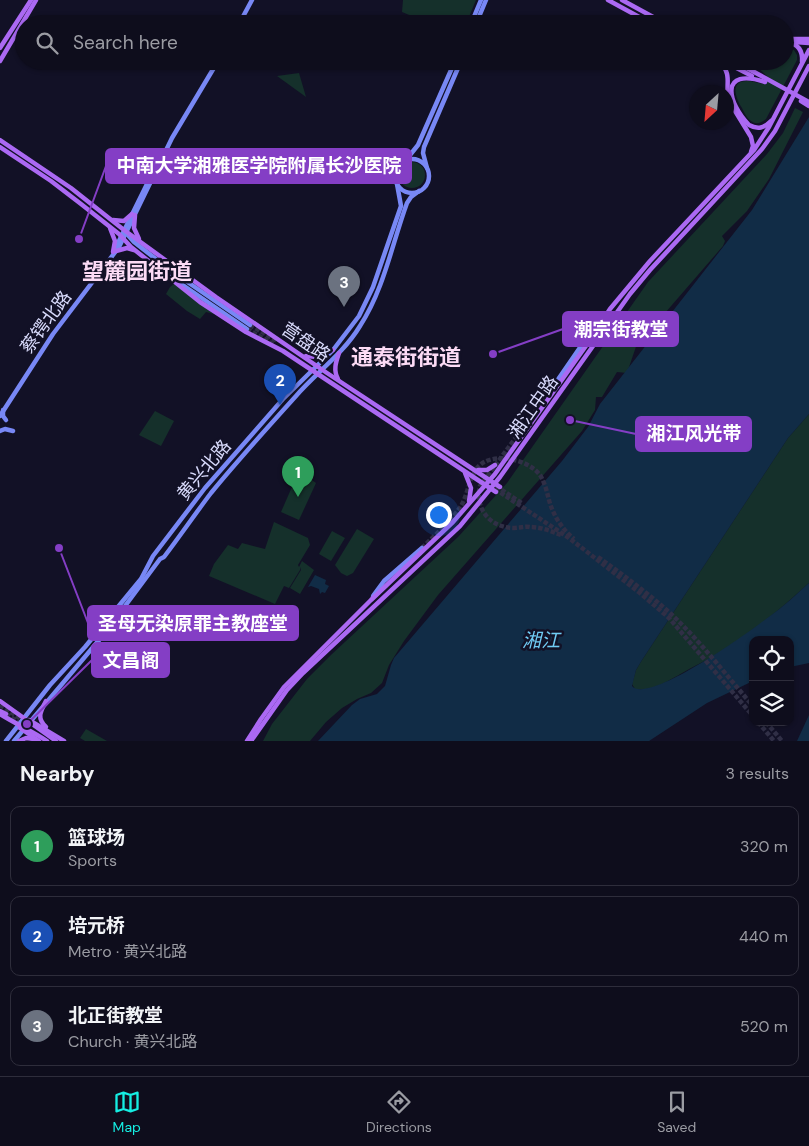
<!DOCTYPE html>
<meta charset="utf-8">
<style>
:root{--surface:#0e0d1c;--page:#1c1b29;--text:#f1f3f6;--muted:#9b9ca3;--line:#2e2d3b;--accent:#15ede2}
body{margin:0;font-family:"DM Sans","Noto Sans SC",sans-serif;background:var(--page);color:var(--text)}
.controls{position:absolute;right:15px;bottom:15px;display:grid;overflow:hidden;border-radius:10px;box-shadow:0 1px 4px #0004}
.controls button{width:45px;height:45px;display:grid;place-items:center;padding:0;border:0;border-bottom:1px solid var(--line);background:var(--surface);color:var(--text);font:25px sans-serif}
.compass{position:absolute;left:689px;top:85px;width:45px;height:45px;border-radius:50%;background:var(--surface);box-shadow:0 1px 4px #0004;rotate:206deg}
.you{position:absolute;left:438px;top:514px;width:18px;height:18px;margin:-12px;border:4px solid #fff;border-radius:50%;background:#1a73e8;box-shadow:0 0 0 8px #1a73e833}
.badge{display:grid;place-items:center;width:32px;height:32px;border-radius:50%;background:var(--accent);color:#fff;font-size:16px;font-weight:700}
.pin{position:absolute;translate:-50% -41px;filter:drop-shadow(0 1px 2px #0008)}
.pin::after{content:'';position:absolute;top:26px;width:18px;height:15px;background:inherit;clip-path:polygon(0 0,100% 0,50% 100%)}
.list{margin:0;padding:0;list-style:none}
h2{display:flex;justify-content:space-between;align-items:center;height:65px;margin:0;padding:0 20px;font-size:21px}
h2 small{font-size:16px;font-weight:400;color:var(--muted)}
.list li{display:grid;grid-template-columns:32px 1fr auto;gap:15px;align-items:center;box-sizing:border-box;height:80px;margin:0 10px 10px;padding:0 10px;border:1px solid var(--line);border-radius:10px}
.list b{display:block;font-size:19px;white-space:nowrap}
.list p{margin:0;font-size:16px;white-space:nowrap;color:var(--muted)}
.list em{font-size:16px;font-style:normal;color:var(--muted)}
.icon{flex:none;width:28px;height:28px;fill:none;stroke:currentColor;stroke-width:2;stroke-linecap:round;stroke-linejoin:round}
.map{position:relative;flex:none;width:809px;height:741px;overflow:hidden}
.search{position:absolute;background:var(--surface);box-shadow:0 1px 4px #0004;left:15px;right:15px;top:15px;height:55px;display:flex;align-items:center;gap:12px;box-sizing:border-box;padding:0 18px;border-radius:28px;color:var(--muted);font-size:19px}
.sheet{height:335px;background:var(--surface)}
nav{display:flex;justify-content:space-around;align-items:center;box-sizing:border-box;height:70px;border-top:1px solid var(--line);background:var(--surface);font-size:14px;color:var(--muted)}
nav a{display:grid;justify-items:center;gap:2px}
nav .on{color:var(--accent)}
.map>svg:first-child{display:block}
.green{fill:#15302b}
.water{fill:#112c46}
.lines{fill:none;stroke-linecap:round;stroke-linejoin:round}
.secondary-tunnel{stroke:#302f46;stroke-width:4.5;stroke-dasharray:4.5 2;stroke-linecap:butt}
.primary-tunnel{stroke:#302f46;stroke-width:4.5;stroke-dasharray:4.5 2;stroke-linecap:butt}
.secondary{stroke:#7888f5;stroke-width:4.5}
.primary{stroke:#ab69f3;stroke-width:4.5}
.primary-bridge{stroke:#ab69f3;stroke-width:4.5}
.labels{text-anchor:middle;stroke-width:5;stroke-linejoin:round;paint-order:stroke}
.street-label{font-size:18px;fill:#d9dbfc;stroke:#121126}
.water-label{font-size:19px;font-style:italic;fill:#70cbf4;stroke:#121126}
.district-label{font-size:22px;font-weight:bold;fill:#fcdbf5;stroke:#121126}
.leader{fill:none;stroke:#843ec5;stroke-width:2}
.callout-dot{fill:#843ec5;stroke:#121126;stroke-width:2}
.callout{fill:#843ec5;stroke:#843ec5;stroke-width:2}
.callout-label{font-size:19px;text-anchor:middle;font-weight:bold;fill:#fff}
</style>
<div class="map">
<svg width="809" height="741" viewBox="0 0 809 741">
<rect width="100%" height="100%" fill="#121126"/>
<g class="green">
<path d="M403,0H476L466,24H431L402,12Z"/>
<path d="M785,46L794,50L797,55V60L766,119C761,123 756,125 751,121C747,119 744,112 742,108C736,99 729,81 747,81C752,81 758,83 763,84L767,76L756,66L753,61H785Z"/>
<path d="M299,73L306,97L277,76Z"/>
<path d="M795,108L803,112L769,179L747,211L722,236L725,241L723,246L646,335L641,332L627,373L617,372L602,397H596L595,410L582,431L438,595L404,641L389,665L382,683L371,693L357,699L342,708L326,722L310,741H263L272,724L307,679L332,654L458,537L507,483L648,282L767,154L783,133Z"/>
<circle cx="412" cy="175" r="13"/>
<path d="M174,284L214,314L206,312L200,319L187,311L166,294L170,287Z"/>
<path d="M155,411L174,421L161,446L139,435Z"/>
<path d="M809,414V583C784,606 754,631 725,649C712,658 698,664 684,672C671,679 651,693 635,689L632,684L636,670L642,660L788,438Z"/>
<path d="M299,471L316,483L299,520L281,512Z"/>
<path d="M274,522L308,538L310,545L298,565L299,567L302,561L314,570L300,594L290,588L301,570L300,567V570L289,588L284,586L275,604L209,576L214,564L228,545L238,549L242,543L265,549Z"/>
<path d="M357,529L374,539L353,573L347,576L341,573L335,565Z"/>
<path d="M332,531L345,538L331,561L319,554Z"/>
<path d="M86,729L107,741H85L80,738Z"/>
</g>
<g class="water">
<path d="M809,117V414L788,438L642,660L636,670L632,686C650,707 771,617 789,601C796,595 802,589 809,583V663L790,667V640H753V681L707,703L649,741H318L352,705L360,699L377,694L385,686L391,665L394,658L562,461L588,427L600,404L752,210Z"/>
<path d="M315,575L326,580L325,584L329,586L325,593L322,592L320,594L319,589L311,586L308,587Z"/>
<path d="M809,715V741H797Z"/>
</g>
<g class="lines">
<g class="secondary-tunnel">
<path d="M250,325L277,341"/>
<path d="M247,329L273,344"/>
<path d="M548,394L480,486C474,509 491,528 514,528C520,528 525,526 530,527C541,527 551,531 561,535"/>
<path d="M496,486L523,504"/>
<path d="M495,489L569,538L640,593L669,618L753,716"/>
<path d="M422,548C435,535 451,521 461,506C468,494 469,478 478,467C492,451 528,459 540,475C545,483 547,492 549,500C553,515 562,529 574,539"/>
<path d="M598,557C623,575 648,593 671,614C701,642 726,675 753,706"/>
<path d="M758,722L774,741"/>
<path d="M766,722L782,741"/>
</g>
<g class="primary-tunnel">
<path d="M0,705L30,725"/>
<path d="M6,714L21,724"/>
</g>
<g class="secondary">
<path d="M239,24L252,0"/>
<path d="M471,24L481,0"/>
<path d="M476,24L486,0"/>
<circle cx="412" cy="176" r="17"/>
<path d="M406,160L418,145L455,61"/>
<path d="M427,168L423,153L424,147L461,61"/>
<path d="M127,234L134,242L170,270L250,325"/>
<path d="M116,247L147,184"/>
<path d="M171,277L247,329"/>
<path d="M548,394L590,333L597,328"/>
<path d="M3,410V416L6,420"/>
<path d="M0,416L53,334L119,247L172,138L218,61"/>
<path d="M0,431L5,429L13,431"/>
<path d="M373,596L384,581L422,548"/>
<path d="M6,741L50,685L85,647L141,579L153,556L205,488L283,399L333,350L359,316L373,287L401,206L397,184"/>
<path d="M14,741L105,633L160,559L164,557C180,536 195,514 211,493C238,460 267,428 296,396C317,372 343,354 360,326C384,289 392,244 407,203L411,197L419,191"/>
</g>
<g class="primary">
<path d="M608,0L652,24"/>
<path d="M622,0L666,24"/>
<path d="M785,39H809"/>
<path d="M787,42C799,44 803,51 802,62"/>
<path d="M794,42L809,43"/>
<path d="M0,48L31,0"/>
<path d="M0,61L36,0"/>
<path d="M719,61C734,76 724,85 729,101L751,137L753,146L751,152"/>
<path d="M723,61L752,76"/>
<path d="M765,82C719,67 727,102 749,125C758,130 764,128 771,121"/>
<path d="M0,140L71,188L124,230L216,297L327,373L500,487"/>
<path d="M0,147L51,181L81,204L119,234L131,247L200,302L246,332L283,351L496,492"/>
<path d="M135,215L134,228L139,239"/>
<path d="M113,220L124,221L132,214"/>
<path d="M110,228L115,241L113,252"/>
<path d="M116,251L127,248L134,250"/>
<path d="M306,356L317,357L333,350"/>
<path d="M338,379C333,370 336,362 339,353"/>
<path d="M478,470H487L495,465"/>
<path d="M465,473L471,488L469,501"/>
<path d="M0,701L56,741"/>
<path d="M0,711L6,714"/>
<path d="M0,714C16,724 32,731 47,741"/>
<path d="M29,720L64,741"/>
<path d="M46,727C36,718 41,711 46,701"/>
<path d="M20,728L39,741"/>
<path d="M19,741L26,738L34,739"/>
<path d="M247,741L261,719L284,687L371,600L453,522L495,474L588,343L610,309L650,261L754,150L769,127L809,50"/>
<path d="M251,741L287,690L303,673L460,526L500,477L630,294L650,270L762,149L775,131L809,66"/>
</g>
<g class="primary-bridge">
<path d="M734,61L809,102"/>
<path d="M749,61L753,69"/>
<path d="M801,101L809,106"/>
</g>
</g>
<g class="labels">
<g class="street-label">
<text transform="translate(46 322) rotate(-54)" y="6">蔡锷北路</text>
<text transform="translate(306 342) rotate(34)" y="6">营盘路</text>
<text transform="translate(533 407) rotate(-55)" y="6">湘江中路</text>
<text transform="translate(204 470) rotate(-50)" y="6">黄兴北路</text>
</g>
<g class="water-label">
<text x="541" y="647">湘江</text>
</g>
<g class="district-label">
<text x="137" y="279">望麓园街道</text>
<text x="406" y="365">通泰街街道</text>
</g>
</g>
<path class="leader" d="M79 239L106 166M493 354L563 329M570 420L636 434M59 548L88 623M27 724L92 660"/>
<g class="callout-dot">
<circle cx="79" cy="239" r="5"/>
<circle cx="493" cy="354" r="5"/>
<circle cx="570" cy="420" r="5"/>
<circle cx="59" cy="548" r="5"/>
<circle cx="27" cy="724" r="5"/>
</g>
<g class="callout">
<rect x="106" y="149" width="305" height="34" rx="5"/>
<rect x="563" y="312" width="115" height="34" rx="5"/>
<rect x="636" y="417" width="115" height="34" rx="5"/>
<rect x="88" y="606" width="210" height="34" rx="5"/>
<rect x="92" y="643" width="77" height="34" rx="5"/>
</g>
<g class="callout-label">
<text x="259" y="172">中南大学湘雅医学院附属长沙医院</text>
<text x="621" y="336">潮宗街教堂</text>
<text x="694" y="440">湘江风光带</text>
<text x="193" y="630">圣母无染原罪主教座堂</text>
<text x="131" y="667">文昌阁</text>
</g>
</svg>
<div class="controls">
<button><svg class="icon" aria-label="locate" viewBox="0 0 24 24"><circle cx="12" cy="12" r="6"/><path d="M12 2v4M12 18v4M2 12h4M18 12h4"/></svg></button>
<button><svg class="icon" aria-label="layers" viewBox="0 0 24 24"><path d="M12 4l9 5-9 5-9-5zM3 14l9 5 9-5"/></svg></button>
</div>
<svg class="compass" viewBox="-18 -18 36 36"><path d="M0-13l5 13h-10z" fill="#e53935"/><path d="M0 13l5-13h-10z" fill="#9b9ca3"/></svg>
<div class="you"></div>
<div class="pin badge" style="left:298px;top:497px;background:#2e9e5b">1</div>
<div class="pin badge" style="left:280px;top:405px;background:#1a4fb4">2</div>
<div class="pin badge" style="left:344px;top:307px;background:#6b7280">3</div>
<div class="search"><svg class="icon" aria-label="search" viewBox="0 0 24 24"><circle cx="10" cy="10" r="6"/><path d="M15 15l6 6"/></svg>Search here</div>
</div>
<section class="sheet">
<h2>Nearby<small>3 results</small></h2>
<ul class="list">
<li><span class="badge" style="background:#2e9e5b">1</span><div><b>篮球场</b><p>Sports</p></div><em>320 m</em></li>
<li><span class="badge" style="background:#1a4fb4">2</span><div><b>培元桥</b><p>Metro · 黄兴北路</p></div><em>440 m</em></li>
<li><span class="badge" style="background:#6b7280">3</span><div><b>北正街教堂</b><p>Church · 黄兴北路</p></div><em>520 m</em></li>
</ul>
</section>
<nav>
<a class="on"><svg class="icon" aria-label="map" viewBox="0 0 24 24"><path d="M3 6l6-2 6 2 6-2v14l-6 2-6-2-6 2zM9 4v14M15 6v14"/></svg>Map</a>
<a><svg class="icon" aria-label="directions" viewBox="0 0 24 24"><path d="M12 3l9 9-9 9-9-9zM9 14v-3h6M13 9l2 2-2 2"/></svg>Directions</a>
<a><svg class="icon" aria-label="saved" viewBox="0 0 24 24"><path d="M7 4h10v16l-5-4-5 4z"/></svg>Saved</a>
</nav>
